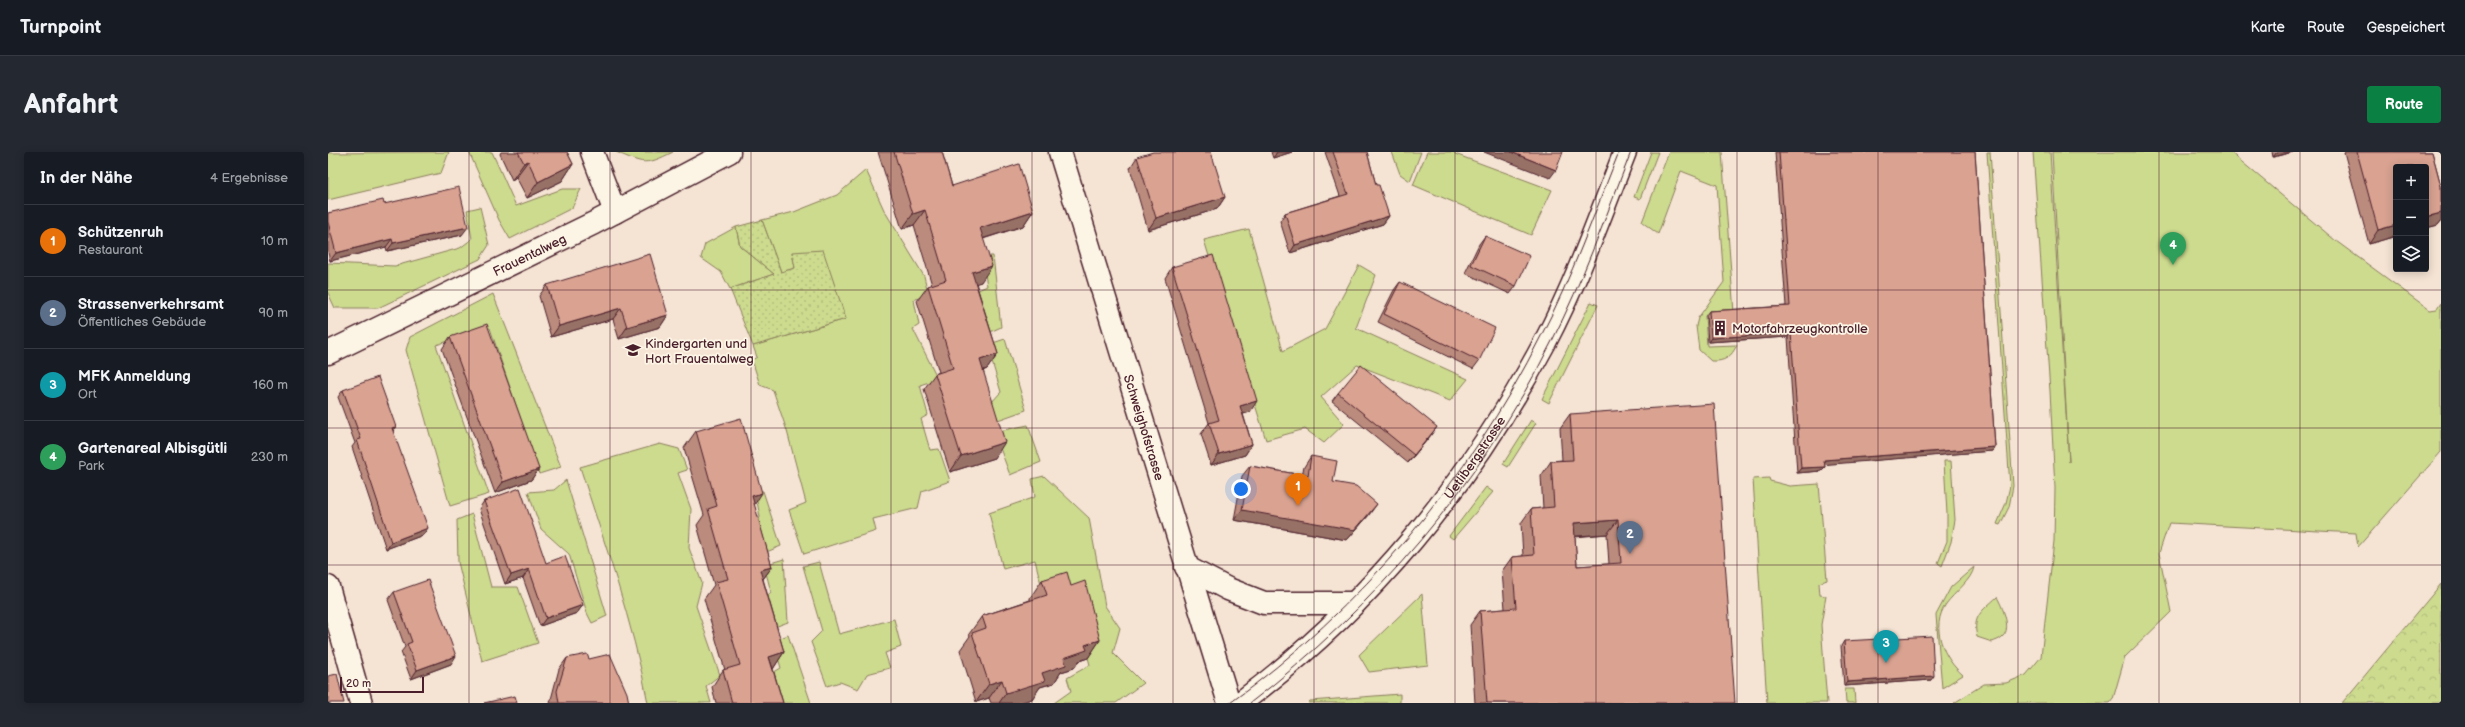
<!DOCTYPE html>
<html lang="de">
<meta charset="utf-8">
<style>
:root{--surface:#171b24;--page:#242831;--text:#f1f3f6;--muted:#9ea1a6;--line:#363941;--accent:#0b8043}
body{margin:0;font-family:"Balsamiq Sans",sans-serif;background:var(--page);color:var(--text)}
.controls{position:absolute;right:12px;top:12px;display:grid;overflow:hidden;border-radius:4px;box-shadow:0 2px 10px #0003}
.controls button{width:36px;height:36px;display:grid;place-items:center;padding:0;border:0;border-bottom:1px solid var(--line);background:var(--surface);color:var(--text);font:20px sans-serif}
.scale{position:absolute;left:12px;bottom:10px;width:84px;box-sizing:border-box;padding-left:4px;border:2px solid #4a1f2b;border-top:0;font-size:11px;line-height:14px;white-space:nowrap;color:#4a1f2b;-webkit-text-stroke:3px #fcf5e5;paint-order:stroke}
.you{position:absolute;left:913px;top:337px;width:14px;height:14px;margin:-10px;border:3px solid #fff;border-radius:50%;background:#1a73e8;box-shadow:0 0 0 6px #1a73e833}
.badge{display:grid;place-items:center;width:26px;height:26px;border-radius:50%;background:var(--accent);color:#fff;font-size:13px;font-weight:700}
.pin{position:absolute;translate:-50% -33px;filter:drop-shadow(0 1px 2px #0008)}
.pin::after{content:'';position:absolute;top:21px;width:14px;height:12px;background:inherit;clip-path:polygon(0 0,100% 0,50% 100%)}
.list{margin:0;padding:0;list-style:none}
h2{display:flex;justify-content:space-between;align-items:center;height:52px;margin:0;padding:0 16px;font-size:17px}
h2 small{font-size:13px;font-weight:400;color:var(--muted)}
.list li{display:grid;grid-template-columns:26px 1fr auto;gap:12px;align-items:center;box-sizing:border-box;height:72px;padding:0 16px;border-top:1px solid var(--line)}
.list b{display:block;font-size:15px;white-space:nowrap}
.list p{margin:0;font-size:13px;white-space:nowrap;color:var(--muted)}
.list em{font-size:13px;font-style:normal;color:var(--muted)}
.icon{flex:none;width:22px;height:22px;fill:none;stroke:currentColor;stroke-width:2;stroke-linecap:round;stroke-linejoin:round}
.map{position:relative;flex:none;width:2113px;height:551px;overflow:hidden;border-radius:4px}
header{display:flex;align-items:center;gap:24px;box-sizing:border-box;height:56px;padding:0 20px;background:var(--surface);border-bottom:1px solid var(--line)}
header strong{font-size:19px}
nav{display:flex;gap:22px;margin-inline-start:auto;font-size:14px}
.intro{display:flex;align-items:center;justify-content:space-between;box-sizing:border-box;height:96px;padding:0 24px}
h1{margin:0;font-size:28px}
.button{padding:10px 18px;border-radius:4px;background:var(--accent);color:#fff;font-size:14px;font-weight:700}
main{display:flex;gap:24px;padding:0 24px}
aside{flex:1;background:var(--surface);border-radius:4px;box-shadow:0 2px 10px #0003}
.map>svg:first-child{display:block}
.green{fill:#ccdb8e;stroke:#8b7d5c}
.forest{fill:url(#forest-crowns);stroke:#8b7d5c}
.park{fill:url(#park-dots);stroke:#8b7d5c}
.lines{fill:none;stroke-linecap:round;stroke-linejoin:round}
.minor-casing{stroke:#4a1f2b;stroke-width:25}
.secondary-casing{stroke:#4a1f2b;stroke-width:25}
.minor{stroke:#fcf5e5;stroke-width:22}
.secondary{stroke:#fcf5e5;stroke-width:22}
.tram{stroke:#4a1f2b;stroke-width:1}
.wall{fill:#bb8b7d;stroke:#4a1f2b;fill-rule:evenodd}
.shaded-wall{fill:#987166;stroke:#4a1f2b}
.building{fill:#d9a291;stroke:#4a1f2b;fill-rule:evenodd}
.grid{fill:none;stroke:#4a1f2b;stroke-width:1;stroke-opacity:0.55}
.labels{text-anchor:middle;stroke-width:3.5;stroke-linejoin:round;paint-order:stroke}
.street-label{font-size:13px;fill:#4a1f2b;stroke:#fcf5e5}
.poi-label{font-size:13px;fill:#4a1f2b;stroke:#fcf5e5;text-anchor:start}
</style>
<header>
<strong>Turnpoint</strong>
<nav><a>Karte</a><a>Route</a><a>Gespeichert</a></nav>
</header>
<div class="intro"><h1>Anfahrt</h1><a class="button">Route</a></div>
<main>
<aside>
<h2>In der Nähe<small>4 Ergebnisse</small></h2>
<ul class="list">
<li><span class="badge" style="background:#e8710a">1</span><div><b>Schützenruh</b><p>Restaurant</p></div><em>10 m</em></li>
<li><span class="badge" style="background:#5c6f8a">2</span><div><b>Strassenverkehrsamt</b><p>Öffentliches Gebäude</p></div><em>90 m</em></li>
<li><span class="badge" style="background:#0f9aa8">3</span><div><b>MFK Anmeldung</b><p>Ort</p></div><em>160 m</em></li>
<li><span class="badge" style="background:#2e9e5b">4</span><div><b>Gartenareal Albisgütli</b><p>Park</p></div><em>230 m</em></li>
</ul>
</aside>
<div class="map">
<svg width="2113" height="551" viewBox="0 0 2113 551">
<defs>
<pattern id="forest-crowns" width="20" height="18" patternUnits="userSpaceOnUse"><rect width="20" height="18" fill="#ccdb8e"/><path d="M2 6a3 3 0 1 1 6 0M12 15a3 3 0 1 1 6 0" fill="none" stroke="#b1bc7b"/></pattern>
<pattern id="park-dots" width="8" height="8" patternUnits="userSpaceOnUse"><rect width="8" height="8" fill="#ccdb8e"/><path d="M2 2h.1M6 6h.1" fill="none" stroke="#b1bc7b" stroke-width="1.8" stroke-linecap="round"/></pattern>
</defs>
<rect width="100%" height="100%" fill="#f5e4d4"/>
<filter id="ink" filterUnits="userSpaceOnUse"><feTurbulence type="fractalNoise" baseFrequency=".025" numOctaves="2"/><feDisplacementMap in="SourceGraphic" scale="8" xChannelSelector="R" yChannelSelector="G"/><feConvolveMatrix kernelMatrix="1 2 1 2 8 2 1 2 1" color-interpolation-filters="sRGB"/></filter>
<g filter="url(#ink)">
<g class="green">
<path d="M121,0L113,21L0,48V1Z"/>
<path d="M141,0H164L188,54L234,37H253L244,56L182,87L171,68Z"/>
<path d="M288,0H345C317,14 316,12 288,0Z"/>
<path d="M1064,0H1093L1082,29L1072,22Z"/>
<path d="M1099,0H1127V2L1224,38L1203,83L1085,33Z"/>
<path d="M1323,0H1330L1312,47L1306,45Z"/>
<path d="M1341,0H1394L1406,161L1377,164L1379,194L1409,193C1403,205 1397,210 1383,209L1371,198L1368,174L1370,166L1396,130L1389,33L1353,19L1330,82L1314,70Z"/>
<path d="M1659,0H1662L1685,334L1681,355L1672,373L1669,372L1678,351L1682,334Z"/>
<path d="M1705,0H1722L1741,310L1724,0H1902L2008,89L2102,158L2109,157L2113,151V300L2030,395L2028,381L1841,371L1831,401L1843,460L1797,505L1785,547L1782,551H1626L1656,532L1678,531L1698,523L1713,505L1726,389L1727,336L1722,239Z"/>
<path d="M538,18L556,58L596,124L600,141L586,148L591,173L585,177L610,227L592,233L600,263L593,267L602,298L611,297L622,329L594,339L590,356L545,367L548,379L476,402L461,358L478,351L459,279L445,238L432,233L424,208L429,205L425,194L518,167L464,100L467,116L453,120L434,68L466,60L509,43Z"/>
<path d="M152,55L161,93L152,107L50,156H7L0,141V111L67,114L132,96L144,87L139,58Z"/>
<path d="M408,75L412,94L446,122L402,137L393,120L373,106L377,92Z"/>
<path d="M921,77L955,199L997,177L1031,113L1048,123L1028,176L1140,227L1122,249L1029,213L993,245L1016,272L996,291L977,277L938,288L876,88Z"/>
<path d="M662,104H665L673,175L660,181L644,141L659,134L656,116H661Z"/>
<path d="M165,142L233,315L211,322L162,176L108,193L161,342L122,354L78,198L82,185Z"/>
<path d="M1263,150L1270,153L1221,251L1214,247Z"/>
<path d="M677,187L698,258L667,269L663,251L673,240L659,193Z"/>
<path d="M1203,268L1208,271L1180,315L1175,312Z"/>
<path d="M700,273L713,310L682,323L666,280Z"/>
<path d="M332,292L351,297L359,318L350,321L363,357L361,396L374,431L368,454L392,523L378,534L383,551H320C305,470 277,393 252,315Z"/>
<path d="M1616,309H1623L1627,368L1623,390L1614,414L1610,411L1619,389V362Z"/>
<path d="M716,324L761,366L777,454L792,476L785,501L815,531L788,551H726L743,539L739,526L762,513L753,479L714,436L707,408L675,417L661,361L707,345L704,327Z"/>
<path d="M1441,326L1442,329L1462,334L1491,332L1499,428L1491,431L1492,443L1498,444L1493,473L1499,551H1439L1425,327Z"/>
<path d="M238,328L279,464L264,471L259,461L241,402L213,377L200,340L226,338Z"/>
<path d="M1158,335L1165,340L1125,387L1121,384Z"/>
<path d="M427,339H435L453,394L436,401L429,373L432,365Z"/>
<path d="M144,362L163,435H190L210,491L154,509L130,410L129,368Z"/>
<path d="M456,407L460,470L444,476L436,448L443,440L436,413Z"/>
<path d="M491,410L511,482L566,467L573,495L557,501L562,516L539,522L530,537L512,530L499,534L483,490L494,479L475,414Z"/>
<path d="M1646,415C1644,428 1626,441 1618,452C1602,475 1615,506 1635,523L1614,536L1608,463L1623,435Z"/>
<path d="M1094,442L1100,513L1041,520L1031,503Z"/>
<path d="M1669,445C1674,454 1684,476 1675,484C1673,487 1667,489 1664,490L1649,485C1644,464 1654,459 1669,445Z"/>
<path d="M460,483L483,551H448L436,526L453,516L445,489Z"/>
<path d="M1517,537H1526L1527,551H1518Z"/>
<path d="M1072,542V551H980L982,549Z"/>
</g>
<path class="forest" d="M2113,432V551H2014Z"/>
<path class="park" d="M434,68L453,120L467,116L464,100L495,98L518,167L425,194L402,137L446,122L412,94L408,75Z"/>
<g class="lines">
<g class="minor-casing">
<g id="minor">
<path d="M264,0L287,60"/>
<path id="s1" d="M0,201L266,71L401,0"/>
<path d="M0,435L33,551"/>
</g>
</g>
<g class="secondary-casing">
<g id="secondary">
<path id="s2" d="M732,0L901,551"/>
<path d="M858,415L900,437L936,451H1027"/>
<path id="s3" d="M912,551C1040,456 1143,330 1217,190C1249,129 1272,64 1297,0"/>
</g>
</g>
<use href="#minor" class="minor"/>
<use href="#secondary" class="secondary"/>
<g class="tram">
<path d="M902,551C1033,456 1141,328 1213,184C1244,125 1266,62 1291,0"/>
<path d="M922,551C1047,455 1153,331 1224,189C1255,128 1278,64 1303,0"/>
</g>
</g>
<g class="wall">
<path d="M173,0H239L245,12L234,29L199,46L188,25L184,28L172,2Z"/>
<path d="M550,0H614L624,34L705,59L695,74L655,87L653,130L648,131L670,202L659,217L655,219L667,306L622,320L596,237L607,222L611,220L589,149L600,134L604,133L586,73L574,77Z"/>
<path d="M943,0H964L945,6Z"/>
<path d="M997,0H1039L1048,33L1061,64L1055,72L962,101L952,69L957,61L1012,44Z"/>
<path d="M1447,0H1647L1667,295L1664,299L1496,312L1497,315L1493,319L1469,321L1460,185L1380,190L1378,163L1381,159L1458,154Z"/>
<path d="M1944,0H1965L1945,5Z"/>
<path d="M2016,0H2104L2113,34V69L2110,73L2098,76V15L2068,84L2041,92Z"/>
<path d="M809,5L897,45L889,57L820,78L802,16Z"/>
<path d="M56,52L134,83L59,99L58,95L2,109L0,101V61Z"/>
<path d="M1157,84L1188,134L1182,142L1137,121L1151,92Z"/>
<path d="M844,115L922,260L915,262L924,292L917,303L883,313L873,282L881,271L837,126Z"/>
<path d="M1072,130L1151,209L1145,217L1050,170L1066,138Z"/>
<path d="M219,133L340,163L332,175L291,187L285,167L223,185L211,144Z"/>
<path d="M122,185L211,317L203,328L167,341L114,197Z"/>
<path d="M15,238L68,275L65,279L95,383L58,397L24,295L27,291L10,245Z"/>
<path d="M1010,241L1103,283L1080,311L1004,249Z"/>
<path d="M1242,262L1407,551H1147L1142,473L1152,459L1177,457L1174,419L1184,405L1195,404L1193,371L1203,357L1215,356L1213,324L1223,309L1234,308L1232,276ZM1279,382L1281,412L1249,414L1247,385Z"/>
<path d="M368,279L426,353L444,415L435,427L456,500L445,517L455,551H388L384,535L395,518H397L376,447L386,433L369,373L376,363L356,296Z"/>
<path d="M983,304L1005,330L1041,363L1019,388L906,368L914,324L922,314L974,323L976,315Z"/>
<path d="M156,349L218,411L255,453L249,461L212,474L195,426L177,432L151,357Z"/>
<path d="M714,428L743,434L772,488L760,506L751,509L746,516L733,520L726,531L712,535L704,547L691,551H663L661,546L648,550L632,498L642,484L641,482L654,464L702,448V446Z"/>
<path d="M66,440L123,512L83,527L73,500L77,495L60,448Z"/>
<path d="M1516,489L1603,528L1516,534L1513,494Z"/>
<path d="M239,506L301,551H222L231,517Z"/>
</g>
<g class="shaded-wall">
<path d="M949,0H964L945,6Z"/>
<path d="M1156,0H1183L1228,18L1222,26Z"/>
<path d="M1949,0H1965L1945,5Z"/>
<path d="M200,9L188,25L184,28L196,11Z"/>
<path d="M245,12L234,29L199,46L210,30Z"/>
<path d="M897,45L889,57L820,78L828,66Z"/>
<path d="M597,58L586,73L574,77L585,62Z"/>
<path d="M705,59L695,74L641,91L652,76Z"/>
<path d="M2113,61V69L2110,73L2098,76V65Z"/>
<path d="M1061,64L1055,72L962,101L967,93Z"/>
<path d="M2068,73V84L2041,92L2050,78Z"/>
<path d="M140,75L134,83L59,99L65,91Z"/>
<path d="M64,87L58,95L2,109L8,101Z"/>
<path d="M664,114L653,130L634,136L644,120Z"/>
<path d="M293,156L285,167L223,185L231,174Z"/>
<path d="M340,163L332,175L291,187L299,175Z"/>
<path d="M1463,181L1460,185L1380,190L1383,186Z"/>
<path d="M670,202L659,217L641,223L652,208Z"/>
<path d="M929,249L922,260L905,265L912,254Z"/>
<path d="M68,275L64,281V276Z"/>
<path d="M1109,275L1103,283L1080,311L1086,303Z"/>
<path d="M677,290L667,306L622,320L633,304Z"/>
<path d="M924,292L917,303L883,313L891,302Z"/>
<path d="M1667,295L1664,299L1492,313L1496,308Z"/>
<path d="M1497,315L1493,319L1469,321L1473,316Z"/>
<path d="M211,317L203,328L167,341L175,330Z"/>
<path d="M434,341L423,358L424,344Z"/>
<path d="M1049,352L1041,363L1019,388L906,368L914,358Z"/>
<path d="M1290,368L1279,382L1236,385L1246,371Z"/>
<path d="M100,376L95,383L58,397L63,390Z"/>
<path d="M444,415L432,431V418Z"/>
<path d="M201,417L195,426L177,432L183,423Z"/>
<path d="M255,453L249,461L212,474L218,466Z"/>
<path d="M772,488L760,506L751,509L746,516L733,520L726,531L712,535L704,547L691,551H671L678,541L714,521L736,506L757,493Z"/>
<path d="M456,500L445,517L441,505Z"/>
<path d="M128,504L123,512L83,527L89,518Z"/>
<path d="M1606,524L1603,528L1516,534L1519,530Z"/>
<path d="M674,528L661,546L648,550L661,532Z"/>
</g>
<g class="building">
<path d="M190,0H239L245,12L210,30L200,9L196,11Z"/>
<path d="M566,0H614L624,34L691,12L705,59L652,76L664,114L644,120L670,202L652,208L677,290L633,304L607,222L625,216L600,134L618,128L597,58L585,62Z"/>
<path d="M825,0H883L897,45L828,66L809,5Z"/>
<path d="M1005,0H1039L1048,33H1051L1061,64L967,93L957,61L1020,42Z"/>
<path d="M1183,0H1235L1228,18Z"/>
<path d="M1451,0H1647L1667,295L1496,308L1497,315L1473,316L1463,181L1383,186L1381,159L1462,154Z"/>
<path d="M2029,0H2104L2113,34V61L2098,65V15H2068V73L2050,78Z"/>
<path d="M131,35L140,75L65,91L64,87L8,101L0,70V61L55,48L56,52Z"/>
<path d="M1157,84L1202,104L1188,134L1143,113Z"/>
<path d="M322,102L340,163L299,175L293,156L231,174L219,133Z"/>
<path d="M885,103L929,249L912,254L924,292L891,302L881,271L891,268L844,115Z"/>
<path d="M1072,130L1167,176L1151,209L1056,162Z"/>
<path d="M159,172L211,317L175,330L122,185Z"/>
<path d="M1033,213L1109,275L1086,303L1010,241Z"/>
<path d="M50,225L68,275L64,276L100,376L63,390L29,288L33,287L15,238Z"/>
<path d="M1386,252L1407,551H1159L1152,459L1188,456L1184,405L1206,403L1203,357L1226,355L1223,309L1245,308L1242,262ZM1290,368L1293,411L1249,414L1246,371Z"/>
<path d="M413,266L434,341L424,344L444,415L432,418L456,500L441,505L455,551H404L395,518L412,513L388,430L400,427L380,357L389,354L368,279Z"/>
<path d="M983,304L1009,309L1005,330L1028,334L1049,352L1027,378L914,358L922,314L980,324Z"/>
<path d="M192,336L218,411L237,404L255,453L218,466L201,417L183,423L156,349Z"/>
<path d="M739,420L743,434L757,429L772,488L757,493L759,498L736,506L738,513L714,521L717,529L678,541L674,528L661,532L644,481L658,476L654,464L719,443L714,428Z"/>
<path d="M100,428L128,504L89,518L79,492L84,490L66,440Z"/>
<path d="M1604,484L1606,524L1519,530L1516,489Z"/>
<path d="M259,502L261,507L282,502L299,541L301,551H231L229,539L239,506Z"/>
<path d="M9,522L16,551H0V524Z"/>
<path d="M187,544L189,551H156Z"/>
</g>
</g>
<path class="grid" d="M141,0V551M282,0V551M423,0V551M563,0V551M704,0V551M845,0V551M986,0V551M1127,0V551M1268,0V551M1409,0V551M1550,0V551M1690,0V551M1831,0V551M1972,0V551M0,138H2113M0,276H2113M0,413H2113"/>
<defs>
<g id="building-bare" transform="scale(1.2)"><path d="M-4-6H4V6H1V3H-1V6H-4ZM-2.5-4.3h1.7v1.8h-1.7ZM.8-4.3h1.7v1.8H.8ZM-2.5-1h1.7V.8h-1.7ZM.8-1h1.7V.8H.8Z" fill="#4a1f2b" stroke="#fcf5e5" stroke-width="2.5" paint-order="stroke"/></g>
<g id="school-bare" transform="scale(1.2)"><path d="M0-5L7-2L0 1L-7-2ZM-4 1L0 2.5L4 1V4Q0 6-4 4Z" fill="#4a1f2b" stroke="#fcf5e5" stroke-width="2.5" paint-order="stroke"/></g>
</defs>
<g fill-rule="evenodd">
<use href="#building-bare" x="1392" y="176"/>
<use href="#school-bare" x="305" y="198"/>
</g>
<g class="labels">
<g class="street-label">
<text dy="5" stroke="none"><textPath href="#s1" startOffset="224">Frauentalweg</textPath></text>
<text dy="5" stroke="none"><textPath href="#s2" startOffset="288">Schweighofstrasse</textPath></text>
<text dy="5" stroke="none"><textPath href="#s3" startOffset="341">Uetlibergstrasse</textPath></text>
</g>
<g class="poi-label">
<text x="1404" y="181">Motorfahrzeugkontrolle</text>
<text x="317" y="196">Kindergarten und<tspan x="317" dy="15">Hort Frauentalweg</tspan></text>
</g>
</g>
</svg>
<div class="controls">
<button>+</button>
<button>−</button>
<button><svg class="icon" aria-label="layers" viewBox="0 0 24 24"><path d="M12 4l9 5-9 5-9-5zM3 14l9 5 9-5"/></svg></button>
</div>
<div class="scale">20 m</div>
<div class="you"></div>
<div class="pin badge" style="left:970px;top:354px;background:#e8710a">1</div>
<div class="pin badge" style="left:1302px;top:402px;background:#5c6f8a">2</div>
<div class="pin badge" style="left:1558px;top:511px;background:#0f9aa8">3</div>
<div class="pin badge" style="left:1845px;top:113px;background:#2e9e5b">4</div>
</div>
</main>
